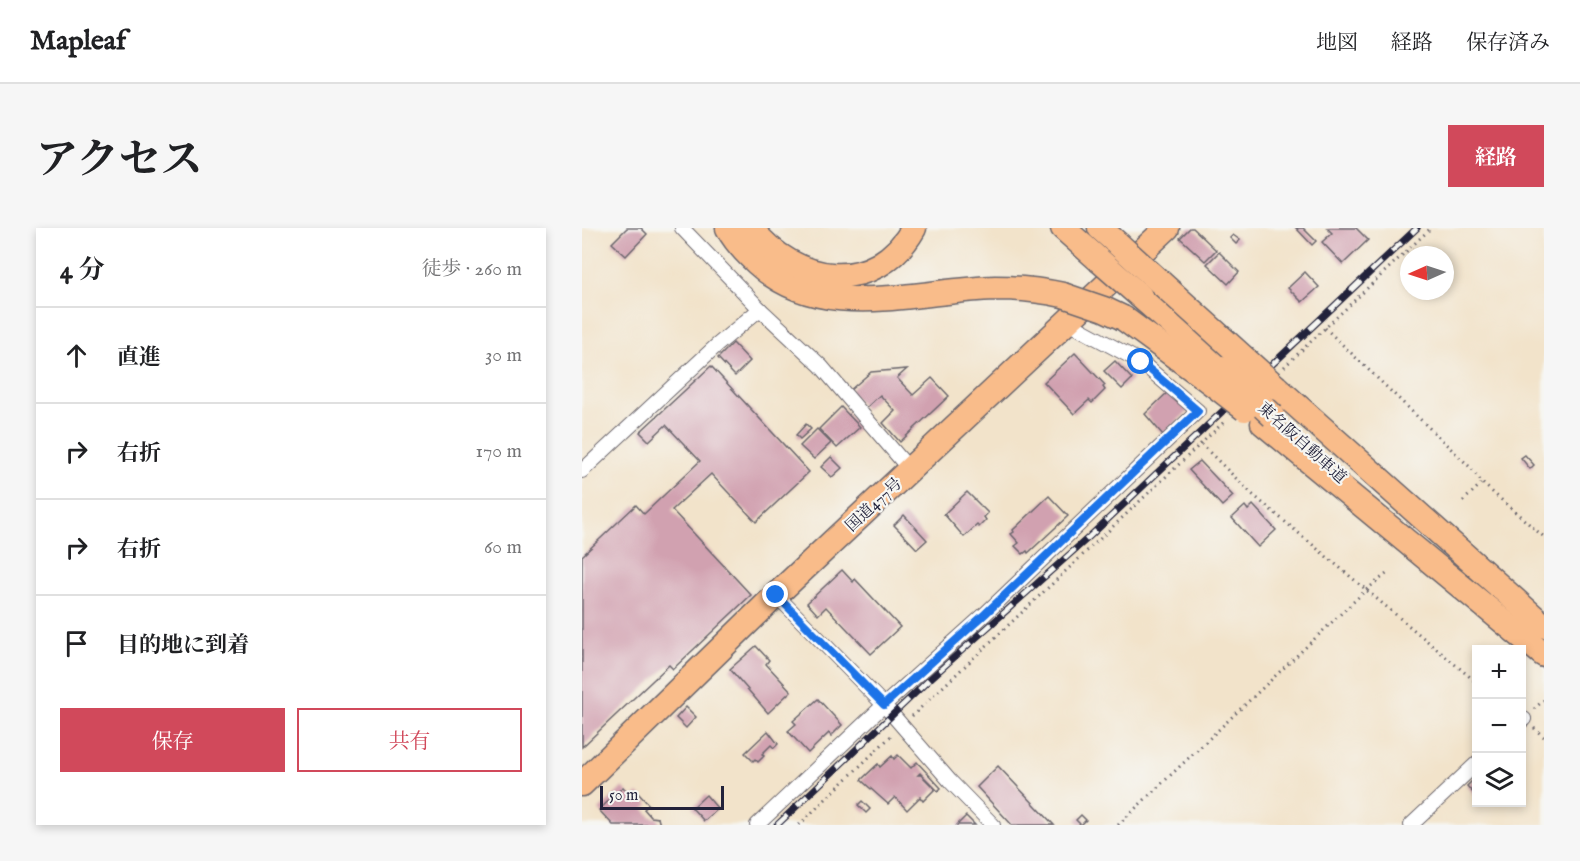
<!DOCTYPE html>
<html lang="ja">
<meta charset="utf-8">
<style>
:root{--surface:#fff;--page:#f6f6f6;--text:#202124;--muted:#757577;--line:#e0e0e0;--accent:#d1495b}
body{margin:0;font-family:"IM FELL English","Noto Serif JP",serif;background:var(--page);color:var(--text)}
.controls{position:absolute;right:18px;bottom:18px;display:grid;overflow:hidden;border-radius:0px;box-shadow:0 3px 9px #0003}
.controls button{width:54px;height:54px;display:grid;place-items:center;padding:0;border:0;border-bottom:2px solid var(--line);background:var(--surface);color:var(--text);font:30px sans-serif}
.compass{position:absolute;left:818px;top:18px;width:54px;height:54px;border-radius:50%;background:var(--surface);box-shadow:0 3px 9px #0003;rotate:267deg}
.scale{position:absolute;left:18px;bottom:15px;width:124px;box-sizing:border-box;padding-left:6px;border:3px solid #22223b;border-top:0;font-size:16px;line-height:21px;white-space:nowrap;color:#22223b;-webkit-text-stroke:4px #f6f6f2;paint-order:stroke}
.stop{position:absolute;width:18px;height:18px;margin:-14px;border:4px solid #1a73e8;border-radius:50%;background:#fff}
.stop.end{background:#1a73e8;border-color:#fff;box-shadow:0 2px 6px #0008}
.list{margin:0;padding:0;list-style:none}
h2{display:flex;justify-content:space-between;align-items:center;height:78px;margin:0;padding:0 24px;font-size:26px}
h2 small{font-size:20px;font-weight:400;color:var(--muted)}
.list li{display:grid;grid-template-columns:39px 1fr auto;gap:18px;align-items:center;box-sizing:border-box;height:96px;padding:0 24px;border-top:2px solid var(--line)}
.list b{display:block;font-size:22px;white-space:nowrap}
.list em{font-size:20px;font-style:normal;color:var(--muted)}
.actions{display:flex;gap:12px;padding:18px 24px}
.actions a{flex:1;padding:14px 0;border:2px solid var(--accent);border-radius:0px;text-align:center;font-size:21px;color:var(--accent)}
.actions .main{background:var(--accent);color:#fff}
.icon{flex:none;width:33px;height:33px;fill:none;stroke:currentColor;stroke-width:2;stroke-linecap:round;stroke-linejoin:round}
.map{position:relative;flex:none;width:962px;height:597px;overflow:hidden;border-radius:0px}
header{display:flex;align-items:center;gap:36px;box-sizing:border-box;height:84px;padding:0 30px;background:var(--surface);border-bottom:2px solid var(--line)}
header strong{font-size:28px}
nav{display:flex;gap:33px;margin-inline-start:auto;font-size:21px}
.intro{display:flex;align-items:center;justify-content:space-between;box-sizing:border-box;height:144px;padding:0 36px}
h1{margin:0;font-size:42px}
.button{padding:15px 27px;border-radius:0px;background:var(--accent);color:#fff;font-size:21px;font-weight:700}
main{display:flex;gap:36px;padding:0 36px}
aside{flex:1;background:var(--surface);border-radius:0px;box-shadow:0 3px 9px #0003}
.map>svg:first-child{display:block}
.building{fill:#d1a1b0}
.lines{fill:none;stroke-linecap:round;stroke-linejoin:round}
.street-casing{stroke:#6b666d;stroke-width:16}
.highway-casing{stroke:#6b666d;stroke-width:27}
.path{stroke:#6b666d;stroke-width:3;stroke-dasharray:1.5 4.5;stroke-linecap:butt}
.street{stroke:#fff;stroke-width:14}
.highway{stroke:#f9bc8a;stroke-width:24}
.rail-casing{stroke:#22223b;stroke-width:7}
.rail{stroke:#f6f6f2;stroke-width:4.5;stroke-dasharray:14;stroke-linecap:butt}
.highway-bridge-casing{stroke:#6b666d;stroke-width:27;stroke-linecap:butt}
.highway-bridge{stroke:#f9bc8a;stroke-width:24}
.route{stroke:#1a73e8;stroke-width:8}
.labels{text-anchor:middle;stroke-width:4.5;stroke-linejoin:round;paint-order:stroke}
.street-label{font-size:16px;fill:#22223b;stroke:#f6f6f2}
</style>
<header>
<strong>Mapleaf</strong>
<nav><a>地図</a><a>経路</a><a>保存済み</a></nav>
</header>
<div class="intro"><h1>アクセス</h1><a class="button">経路</a></div>
<main>
<aside>
<h2>4 分<small>徒歩 · 260 m</small></h2>
<ul class="list">
<li><svg class="icon" aria-label="ahead" viewBox="0 0 24 24"><path d="M12 20V5M6 11l6-6 6 6"/></svg><div><b>直進</b></div><em>30 m</em></li>
<li><svg class="icon" aria-label="right" viewBox="0 0 24 24"><path d="M7 20v-9h11M14 6l5 5-5 5"/></svg><div><b>右折</b></div><em>170 m</em></li>
<li><svg class="icon" aria-label="right" viewBox="0 0 24 24"><path d="M7 20v-9h11M14 6l5 5-5 5"/></svg><div><b>右折</b></div><em>60 m</em></li>
<li><svg class="icon" aria-label="arrive" viewBox="0 0 24 24"><path d="M6 21V4h12l-3 4 3 4H6"/></svg><div><b>目的地に到着</b></div></li>
</ul>
<div class="actions"><a class="main">保存</a><a>共有</a></div>
</aside>
<div class="map">
<svg width="962" height="597" viewBox="0 0 962 597">
<rect width="100%" height="100%" fill="#f6f6f2"/>
<filter id="ink" filterUnits="userSpaceOnUse"><feTurbulence type="fractalNoise" baseFrequency=".0167" numOctaves="2"/><feDisplacementMap in="SourceGraphic" scale="12" xChannelSelector="R" yChannelSelector="G"/><feConvolveMatrix kernelMatrix="1 2 1 2 8 2 1 2 1" color-interpolation-filters="sRGB"/></filter>
<filter id="wash" filterUnits="userSpaceOnUse"><feTurbulence type="fractalNoise" baseFrequency=".008" numOctaves="4" result="noise"/><feDisplacementMap in="SourceGraphic" scale="24" xChannelSelector="R" yChannelSelector="G"/><feGaussianBlur stdDeviation="1.35" result="paint"/><feColorMatrix in="noise" values="0 0 0 0 0 0 0 0 0 0 0 0 0 0 0 0 0 1.4 0 .05"/><feComposite in="paint" operator="in"/></filter>
<g filter="url(#wash)">
<rect width="100%" height="100%" fill="#f2e3ca"/>
<g id="blocks">
<g class="building">
<path d="M45,0H59L65,6L44,28L30,15Z"/>
<path d="M608,0H611L634,22L623,33L598,10Z"/>
<path d="M714,0H721L734,13L730,17Z"/>
<path d="M745,0H774L786,12L761,36L740,14L750,5Z"/>
<path d="M651,7L658,12L654,16L648,10Z"/>
<path d="M637,24L657,44L646,56L625,36Z"/>
<path d="M723,44L737,59L720,74L706,60Z"/>
<path d="M151,115L168,133L153,148L136,130Z"/>
<path d="M493,125L523,157L521,159L523,162L510,175L507,172L492,186L462,154Z"/>
<path d="M533,133L550,151L540,161L522,143Z"/>
<path d="M129,138L227,244L174,294L129,246L90,282L169,367L91,441L87,437L0,519V328L54,277L62,286L118,233L84,197L67,213L58,204Z"/>
<path d="M325,141L315,150L331,167L350,150L367,168L318,214L301,195L313,183L298,167L283,181L267,163L289,144Z"/>
<path d="M587,163L606,183L581,207L563,186Z"/>
<path d="M259,179L278,199L255,220L237,201Z"/>
<path d="M224,196L229,201L218,211L214,207Z"/>
<path d="M235,201L249,215L232,231L218,218Z"/>
<path d="M943,227L952,237L948,241L939,230Z"/>
<path d="M249,229L260,240L250,249L239,239Z"/>
<path d="M618,233L651,268L640,278L607,242Z"/>
<path d="M385,264L406,285L402,289L404,292L397,299L395,297L382,309L362,286Z"/>
<path d="M467,268L486,288L446,325L445,323L441,326L433,318L437,315L429,306L432,304L431,302Z"/>
<path d="M671,277L694,302L676,319L650,290L663,278L666,282Z"/>
<path d="M322,287L345,312L335,321L312,297Z"/>
<path d="M260,342L271,354L273,351L318,399L289,426L244,379L236,387L225,375Z"/>
<path d="M174,418L187,432L184,436L209,463L186,485L148,441Z"/>
<path d="M236,471L260,497L249,508L247,505L226,525L206,503L214,496L211,493Z"/>
<path d="M104,479L114,489L104,500L94,490Z"/>
<path d="M186,503L196,516L192,520L189,517L180,526L182,528L176,534L173,531L171,533L163,525Z"/>
<path d="M316,527L329,540L335,534L359,560L356,563L338,545L336,547H339L353,561L341,573L338,569L325,582L313,569L306,576L279,552L296,536L298,539L310,528L312,531Z"/>
<path d="M416,538L472,597H430L395,559Z"/>
<path d="M894,549V568L885,558Z"/>
<path d="M41,559L51,570L56,565L67,577L62,581L69,589L76,590L78,597H31L17,582Z"/>
<path d="M124,567L136,581L122,593L110,580Z"/>
<path d="M280,573L288,581L284,585L276,577Z"/>
<path d="M499,587L504,592L499,597L494,592Z"/>
<path d="M384,588L393,597H375Z"/>
</g>
</g>
</g>
<g filter="url(#ink)">
<use href="#blocks" fill-opacity="0" stroke="#6b666d" stroke-width="1.5"/>
<g class="lines">
<g class="street-casing">
<g id="street">
<path d="M100,0L178,81L239,138L328,242"/>
<path d="M0,243L134,118L178,81"/>
<path d="M194,367L302,477L368,553L411,597"/>
<path d="M939,493L942,491"/>
<path d="M175,597L302,477L403,386L616,183L559,134L485,94"/>
<path d="M829,597L894,536"/>
</g>
</g>
<g class="highway-casing">
<g id="highway">
<path d="M146,0C153,14 164,25 175,35C240,96 335,62 413,60C436,60 458,62 481,67"/>
<path d="M169,0C213,57 293,69 332,0"/>
<path d="M481,0L517,32"/>
<path d="M518,0L536,16"/>
<path d="M558,68L640,140"/>
<path d="M541,90L627,153"/>
<path d="M694,159L962,398"/>
<path d="M681,195L962,427"/>
<path d="M0,556L194,367L585,0"/>
</g>
</g>
<g class="path">
<path d="M743,100L890,241L900,255L962,309"/>
<path d="M702,139L849,0"/>
<path d="M619,216L670,266L894,454"/>
<path d="M881,273L899,256"/>
<path d="M952,481L962,472"/>
<path d="M330,488L644,192"/>
<path d="M952,500L962,509"/>
<path d="M217,597L310,507"/>
<path d="M536,597L784,362L807,344"/>
</g>
<use href="#street" class="street"/>
<use href="#highway" class="highway"/>
<g class="rail-casing">
<path id="rail" d="M195,597L349,450L507,309L835,0"/>
</g>
<use href="#rail" class="rail"/>
<g class="highway-bridge-casing">
<g id="highway-bridge">
<path d="M536,16L694,159"/>
<path d="M517,32L558,68"/>
<path d="M481,67L522,81L541,90"/>
<path d="M640,140L691,188"/>
<path d="M627,153L663,181"/>
</g>
</g>
<use href="#highway-bridge" class="highway-bridge"/>
</g>
</g>
<g class="lines" filter="url(#ink)">
<path class="route" d="M194,367L302,477L403,386L616,183L559,134"/>
</g>
<g class="labels">
<g class="street-label">
<text transform="translate(721 214) rotate(42)" y="6">東名阪自動車道</text>
<text transform="translate(291 276) rotate(-43)" y="6">国道477号</text>
</g>
</g>
</svg>
<div class="controls">
<button>+</button>
<button>−</button>
<button><svg class="icon" aria-label="layers" viewBox="0 0 24 24"><path d="M12 4l9 5-9 5-9-5zM3 14l9 5 9-5"/></svg></button>
</div>
<svg class="compass" viewBox="-18 -18 36 36"><path d="M0-13l5 13h-10z" fill="#e53935"/><path d="M0 13l5-13h-10z" fill="#757577"/></svg>
<div class="scale">50 m</div>
<div class="stop" style="left:559px;top:134px"></div>
<div class="stop end" style="left:194px;top:367px"></div>
</div>
</main>
